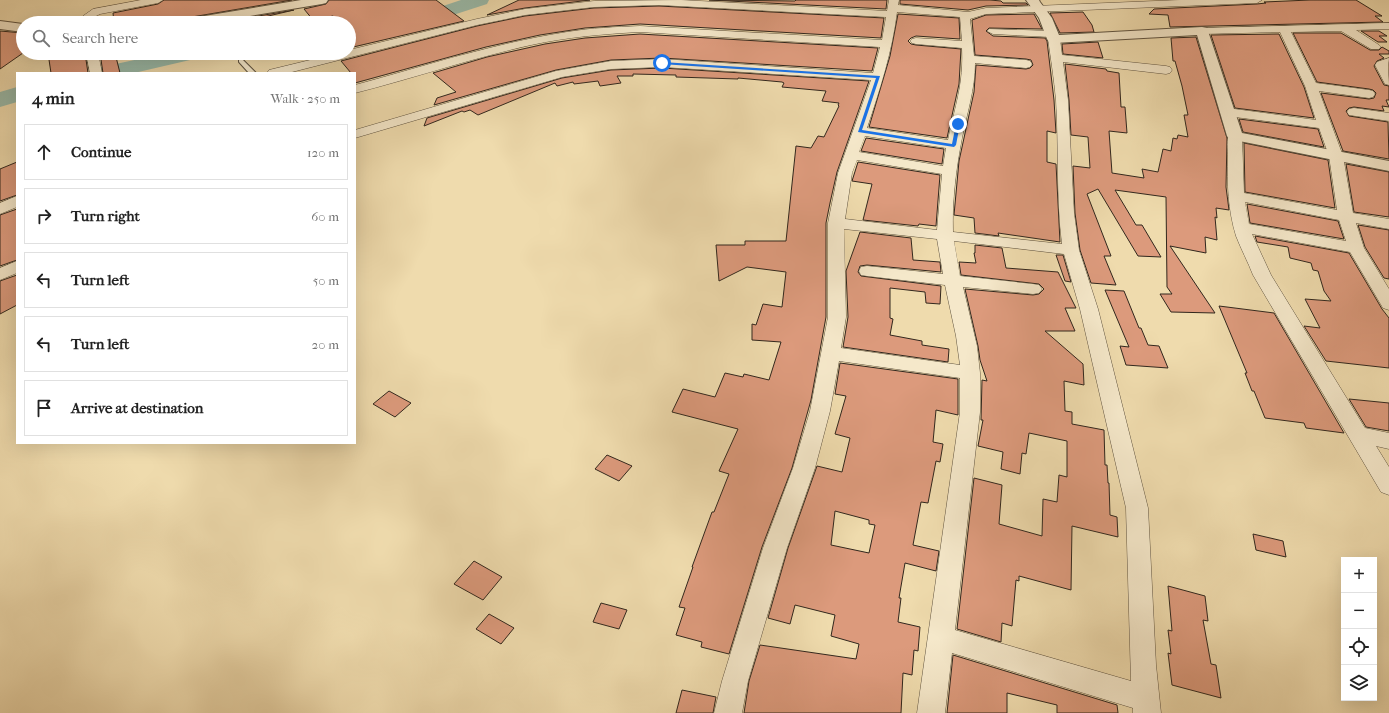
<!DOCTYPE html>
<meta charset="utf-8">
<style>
:root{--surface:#fff;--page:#f6f6f6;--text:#222;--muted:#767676;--line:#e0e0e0}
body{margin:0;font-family:"IM FELL French Canon",serif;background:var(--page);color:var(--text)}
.controls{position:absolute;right:12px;bottom:12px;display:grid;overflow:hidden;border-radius:0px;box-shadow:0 4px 16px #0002}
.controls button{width:36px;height:36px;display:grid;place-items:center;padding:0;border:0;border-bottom:1px solid var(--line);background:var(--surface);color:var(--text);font:20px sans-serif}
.stop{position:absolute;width:12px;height:12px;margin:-9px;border:3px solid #1a73e8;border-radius:50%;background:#fff}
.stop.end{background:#1a73e8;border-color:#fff;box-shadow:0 1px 4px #0008}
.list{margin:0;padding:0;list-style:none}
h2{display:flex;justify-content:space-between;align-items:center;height:52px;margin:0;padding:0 16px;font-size:17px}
h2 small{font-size:13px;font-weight:400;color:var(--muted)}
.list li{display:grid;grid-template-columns:26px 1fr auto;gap:12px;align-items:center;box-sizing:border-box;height:56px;margin:0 8px 8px;padding:0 8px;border:1px solid var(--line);border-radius:0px}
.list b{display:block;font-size:15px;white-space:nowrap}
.list em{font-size:13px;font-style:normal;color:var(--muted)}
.icon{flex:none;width:22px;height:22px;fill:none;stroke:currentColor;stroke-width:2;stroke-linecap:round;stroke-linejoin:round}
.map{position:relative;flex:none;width:1389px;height:713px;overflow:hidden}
.search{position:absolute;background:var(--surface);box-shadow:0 4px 16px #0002;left:16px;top:16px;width:340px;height:44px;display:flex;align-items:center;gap:10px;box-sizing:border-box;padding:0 14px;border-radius:22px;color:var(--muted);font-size:15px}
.panel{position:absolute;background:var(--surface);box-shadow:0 4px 16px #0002;left:16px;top:72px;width:340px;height:372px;border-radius:0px}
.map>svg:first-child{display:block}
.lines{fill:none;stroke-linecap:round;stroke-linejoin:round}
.river{fill:#9abbaa;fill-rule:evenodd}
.building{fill:#dc9a7c;stroke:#31271d;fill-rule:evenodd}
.service-casing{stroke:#605441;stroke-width:2}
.minor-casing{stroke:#605441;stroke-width:1}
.tertiary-casing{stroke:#605441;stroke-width:2}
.service{fill:#f5e8ca;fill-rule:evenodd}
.minor{fill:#f5e8ca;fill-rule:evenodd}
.tertiary{fill:#f5e8ca;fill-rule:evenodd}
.route{fill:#1a73e8}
</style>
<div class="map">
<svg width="1389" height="713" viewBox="0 0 1389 713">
<rect width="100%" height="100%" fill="#efdbad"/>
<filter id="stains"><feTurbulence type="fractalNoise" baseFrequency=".005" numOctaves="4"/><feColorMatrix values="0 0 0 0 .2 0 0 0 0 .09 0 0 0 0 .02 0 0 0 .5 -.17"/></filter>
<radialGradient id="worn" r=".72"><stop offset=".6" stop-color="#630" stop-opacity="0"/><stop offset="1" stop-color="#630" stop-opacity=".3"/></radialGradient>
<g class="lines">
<g class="river">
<path d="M461,0H489L487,4L413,28L349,37V25L410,17Z"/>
<path d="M167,53H206L203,57L134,73H94L97,68Z"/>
<path d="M17,87V102L0,107V92Z"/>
</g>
</g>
<g class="building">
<path d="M164,0H292L186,18L181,19L179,23H114L113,13L158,4Z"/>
<path d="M329,0H436L464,21L349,48V23H341L333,16L313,20L304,9L326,4Z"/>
<path d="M519,0H590L525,8L487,15Z"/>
<path d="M709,0L795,1L796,0H887L886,9Z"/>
<path d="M900,0H990L1001,1L1003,3H1026L1028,5L986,6L968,10L900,4Z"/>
<path d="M1310,0H1356L1382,16H1375L1383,22L1170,27L1168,15L1149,14L1154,9L1257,4L1266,3L1264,2Z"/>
<path d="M659,6L884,18L881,38L640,24L585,28L540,35L486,47L355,83V73H351L341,61L477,26L525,16L594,8Z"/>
<path d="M294,10L264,17L266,23H217Z"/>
<path d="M1083,12L1092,25L1094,32L1060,33L1050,13Z"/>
<path d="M898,14L959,18L960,39L916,36L911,38L908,41L911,44L916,45L961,49L959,84L947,138L869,127L890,56Z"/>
<path d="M1034,14L1042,29L989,28L986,31L993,36L1045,38L1047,41L1054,100L1056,133L1047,131V162L1056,164L1060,242L998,233L999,236L975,233L974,218L954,215L959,161L974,92L976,65L1026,69L1030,68L1033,65L1031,60L1026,59L975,55L972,20L986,15Z"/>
<path d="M0,31L23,33V53L0,69Z"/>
<path d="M1361,31H1379L1387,36H1379L1387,42H1378Z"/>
<path d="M1293,33H1341L1370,50H1379L1382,47L1389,51V54H1379L1384,58L1377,61L1374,66L1384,85L1389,86V100H1386L1389,107L1382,106L1384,111L1354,107L1349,108L1346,111L1349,116L1388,122L1389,159L1343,151L1321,93L1369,99L1374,98L1376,93L1373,90L1369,89L1317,82Z"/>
<path d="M640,34L878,48L872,71L662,58L611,60L556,70L434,105L437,98L456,92L433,73L487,57L545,44L585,38Z"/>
<path d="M1279,34L1304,87L1314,118L1235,108L1211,35Z"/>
<path d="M1196,37L1227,138L1226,187L1229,210L1216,208L1217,218L1215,217L1217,240L1205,237L1206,253L1170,246L1215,313L1171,312L1160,294H1172L1167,287L1166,197L1115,190L1136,225H1142L1161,257L1138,256L1098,189L1087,194L1111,256H1104L1116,285L1091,283L1080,250L1075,213L1073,166L1090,168L1088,137L1071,135L1069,100L1065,64L1106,69L1107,71L1119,73L1121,107H1125L1127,133L1109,131L1112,173L1144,178L1142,169L1158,172L1163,149L1171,151L1173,138L1177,139L1178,135L1188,137L1184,115H1188L1182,86L1175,61H1173L1171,38Z"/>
<path d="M1098,42L1103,58L1063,54L1062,44Z"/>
<path d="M48,53H85L88,73H51Z"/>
<path d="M100,53H115L120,73H103Z"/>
<path d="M662,68L869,81L837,172L830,203L826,223V317L811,400L792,468L762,547L729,654L701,647L702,642L676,635L685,608L679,607L693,567H692L712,512H714L729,474L719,471L738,429L672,412L683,389L715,397L725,373L743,377L744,374L769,380L781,342L752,340V324L756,325L763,304L782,307L786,272L747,267L719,281L716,245H745V241H786L796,146L811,148L818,136L824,137L839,106L838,105L839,103L822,101L826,91L782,87L784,83L782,82L738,78V79L676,77V75L633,74V76H617L621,83L600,86L598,81L574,84L573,82L557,86L555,83L478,115L470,110L464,112L462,111L424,126L427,118L562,78L611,70Z"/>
<path d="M1239,119L1318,129L1324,147L1243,132Z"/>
<path d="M866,138L944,149L942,164L861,151Z"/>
<path d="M1244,143L1328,160L1335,208L1245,192Z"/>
<path d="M17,162V195L0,201V169Z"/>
<path d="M858,162L940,175L936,226L919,224L918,226L863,220L872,184L852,181Z"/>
<path d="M1346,164L1389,172V217L1354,212Z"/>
<path d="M1247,204L1338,221L1344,239L1250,223Z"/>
<path d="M17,209V260L0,266V215Z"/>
<path d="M1358,225L1389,230V279L1384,278L1365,247Z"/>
<path d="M860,232L911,238L913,260L940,262L941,272L867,265L860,266L858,272L861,276L941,286L940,304L926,303L925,292L890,288V318L893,319L890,335L922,341V345L949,349L948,362L843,347L848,317L846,271Z"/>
<path d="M1255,236L1349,253L1382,309L1389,318V368L1326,361L1304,326L1320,328L1305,299L1331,301L1324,291L1318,271L1313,270L1311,263L1290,258L1288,247L1257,242Z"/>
<path d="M975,245L1002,248L1006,268L1058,272L1076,308H1065L1075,331H1045L1083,364L1084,385L1064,381L1065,411L1072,412V424L1104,430L1105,465H1107L1108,483H1109L1110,515L1117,517L1118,537L1072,526L1071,590L1019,576V581L1016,580L1012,626L1002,623L1001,642L957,629L974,478L1002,485L999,524L1042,536L1043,499L1057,502L1059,475L1067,477V441L1029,433L1026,454L1022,453L1020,474L1001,469L1003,452L978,446L983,420H981L982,380L987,381L980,360L978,346L965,289L1033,295L1039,294L1044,289L1039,284L961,275L959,262L976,263L974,253H975Z"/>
<path d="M1056,255H1063L1071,282L1065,281Z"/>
<path d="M17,275V305L0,314V281Z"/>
<path d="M1105,290L1124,291L1139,328H1141L1148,345L1159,346L1168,368L1126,365L1120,346L1129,347Z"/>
<path d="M1219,306L1274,313L1344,433L1306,428L1304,423L1265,418L1254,391H1252L1245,373H1247Z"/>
<path d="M840,363L958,379V415L936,410L933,442L943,444L940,462L936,461L928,503L921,502L913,545L939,551L936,571L905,563L899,598H901L898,622L920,627L918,651L914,650L912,675L903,673L901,713H744L749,681L760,645L856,659L859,644L831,636L835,615L795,605L790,624L768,618L788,548L817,466L842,472L850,438L835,434L846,396L835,394ZM835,511L869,520V524L875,525L869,553L831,545Z"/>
<path d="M389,391L411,403L395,417L373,404Z"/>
<path d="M1349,399L1389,403V431L1366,427Z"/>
<path d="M607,455L632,466L619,481L595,469Z"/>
<path d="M1253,534L1283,541L1286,557L1256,550Z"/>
<path d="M474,561L502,577L483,600L454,584Z"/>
<path d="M1168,586L1205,596L1208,621L1203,620L1211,664L1216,665L1221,698L1172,685L1168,653L1171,654L1168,630L1172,631Z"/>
<path d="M601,603L627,610L619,629L593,622Z"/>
<path d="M489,614L514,628L501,644L476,629Z"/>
<path d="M953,655L1117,705L1118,713H1057V705L1007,693V713H947Z"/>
<path d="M682,690L716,697L713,713H676Z"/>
</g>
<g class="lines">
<g class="service-casing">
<path id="service" d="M239,60H243L256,73H249L239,62Z"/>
</g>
<g class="minor-casing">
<g id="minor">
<path d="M141,0H163L158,3L100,14L94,17V23H84L83,16L93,9Z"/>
<path d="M681,0L887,11L889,0H899L898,5L968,12L986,8L1180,0H1262L1257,3L986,14L970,19L974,56L1026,60L1030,61L1032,64L1030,67L1026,68L975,63C975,89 967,113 962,138C956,169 952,200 953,232L1062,244C1056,196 1059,148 1056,100C1054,79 1051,59 1048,39L1050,37L993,34L987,31L989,29L1052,31L1056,32L1058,34L1056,36L1060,39L1062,55L1166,66L1170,67L1172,70L1170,73L1166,74L1063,62L1068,100L1074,213L1079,250L1098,309L1148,508L1156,665L1161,713H1133V708L952,653L945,713H917L960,412V378L839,361L830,411L815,468L787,548L748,681L742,713H714L722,681L763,548L793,468L810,411L828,317V223L838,173L871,80L662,67L611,69L562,77L355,138V130L556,71L611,61L662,59L873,73L880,47L640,32C603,34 567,37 531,45C472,58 414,78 355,93V85C425,66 495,43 567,32C591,28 616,27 640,26L882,40L886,17L659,5L594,7L525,15L477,25L288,73H267L269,70L339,53H349V50L477,19L525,9L594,1ZM897,12L960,17L962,41L916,38L912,39L910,41L912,43L916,44L962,48C964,84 955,106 948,140L867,128C880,89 892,52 897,12ZM865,136L946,148L943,166L859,152ZM857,160L942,174L937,230L845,219L852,173ZM844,229L937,239L943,274L867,266L861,267L859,271L861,275L867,276L945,285L956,336L960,365L841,348L846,317ZM954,241L1064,254L1080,309L1126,508L1131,681L955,630L980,412V373L977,346L963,287L1033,294L1039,293L1042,289L1039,285L1033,284L960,276Z"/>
<path d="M1389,23V29L1356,30L1379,45L1381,47L1379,49H1371L1341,31L1291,32L1316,83L1369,90L1373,91L1375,94L1373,97L1369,98L1319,91L1343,156L1353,213L1389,219V229L1356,223L1364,248L1389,289V310L1383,308L1350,252L1252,234L1271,275L1365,428L1389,433V449L1376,446L1389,467V495L1381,492L1253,275C1248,262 1241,249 1236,236C1228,210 1227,183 1228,157C1228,150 1226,139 1230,133L1235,132L1240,133L1242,136L1244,193L1337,210L1329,156L1319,128L1227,116L1222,115L1220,112L1222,109L1227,108L1316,120L1305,86L1280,32L1202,34L1196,31L1202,28ZM1245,202L1339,220L1346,241L1249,224Z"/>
<path d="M86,53H98L102,73H90Z"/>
<path d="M1389,58L1388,67L1389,85L1385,84L1375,65L1377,62Z"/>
<path d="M1354,108L1389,113V121L1349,115L1347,112L1349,109Z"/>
<path d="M17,196V207L0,214V203Z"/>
<path d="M17,261V273L0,280V268Z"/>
</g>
</g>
<g class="tertiary-casing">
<g id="tertiary">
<path d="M301,0H328L326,3L322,4L208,23H180L182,20L186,19Z"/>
<path d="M1026,0H1039L1040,2L1052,18L1059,35L1202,27L1207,28L1242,133L1389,161V171L1229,139L1227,136L1197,35L1054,43L1049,42L1047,39L1039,18Z"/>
<path d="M0,21L23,24V32L0,29Z"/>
</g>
</g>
<use href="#service" class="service"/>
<use href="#minor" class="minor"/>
<use href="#tertiary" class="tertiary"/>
</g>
<path class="route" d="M662,62L880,76L862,130L952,144L956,124L958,122L960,124L956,145L954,147L858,132L876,78L661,64Z"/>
<rect width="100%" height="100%" filter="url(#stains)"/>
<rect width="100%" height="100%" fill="url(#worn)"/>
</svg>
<div class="controls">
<button>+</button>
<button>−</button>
<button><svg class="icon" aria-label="locate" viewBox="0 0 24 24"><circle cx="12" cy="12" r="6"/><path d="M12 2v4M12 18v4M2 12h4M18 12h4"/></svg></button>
<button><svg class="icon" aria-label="layers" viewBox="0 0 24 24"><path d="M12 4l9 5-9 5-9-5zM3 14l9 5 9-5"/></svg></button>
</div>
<div class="stop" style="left:662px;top:63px"></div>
<div class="stop end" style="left:958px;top:124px"></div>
<div class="search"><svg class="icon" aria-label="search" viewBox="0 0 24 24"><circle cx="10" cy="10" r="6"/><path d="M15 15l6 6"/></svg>Search here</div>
<section class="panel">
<h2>4 min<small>Walk · 250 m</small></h2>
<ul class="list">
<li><svg class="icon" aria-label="ahead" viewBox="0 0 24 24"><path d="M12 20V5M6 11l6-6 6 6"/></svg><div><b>Continue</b></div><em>120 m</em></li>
<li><svg class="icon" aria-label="right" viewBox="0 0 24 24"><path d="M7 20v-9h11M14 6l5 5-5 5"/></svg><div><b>Turn right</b></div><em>60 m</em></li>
<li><svg class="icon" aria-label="left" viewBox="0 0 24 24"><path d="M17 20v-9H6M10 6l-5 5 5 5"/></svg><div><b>Turn left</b></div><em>50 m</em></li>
<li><svg class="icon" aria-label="left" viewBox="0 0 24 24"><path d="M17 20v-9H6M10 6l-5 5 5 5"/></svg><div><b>Turn left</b></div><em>20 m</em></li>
<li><svg class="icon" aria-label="arrive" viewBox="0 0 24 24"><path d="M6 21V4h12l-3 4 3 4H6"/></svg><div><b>Arrive at destination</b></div></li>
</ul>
</section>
</div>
